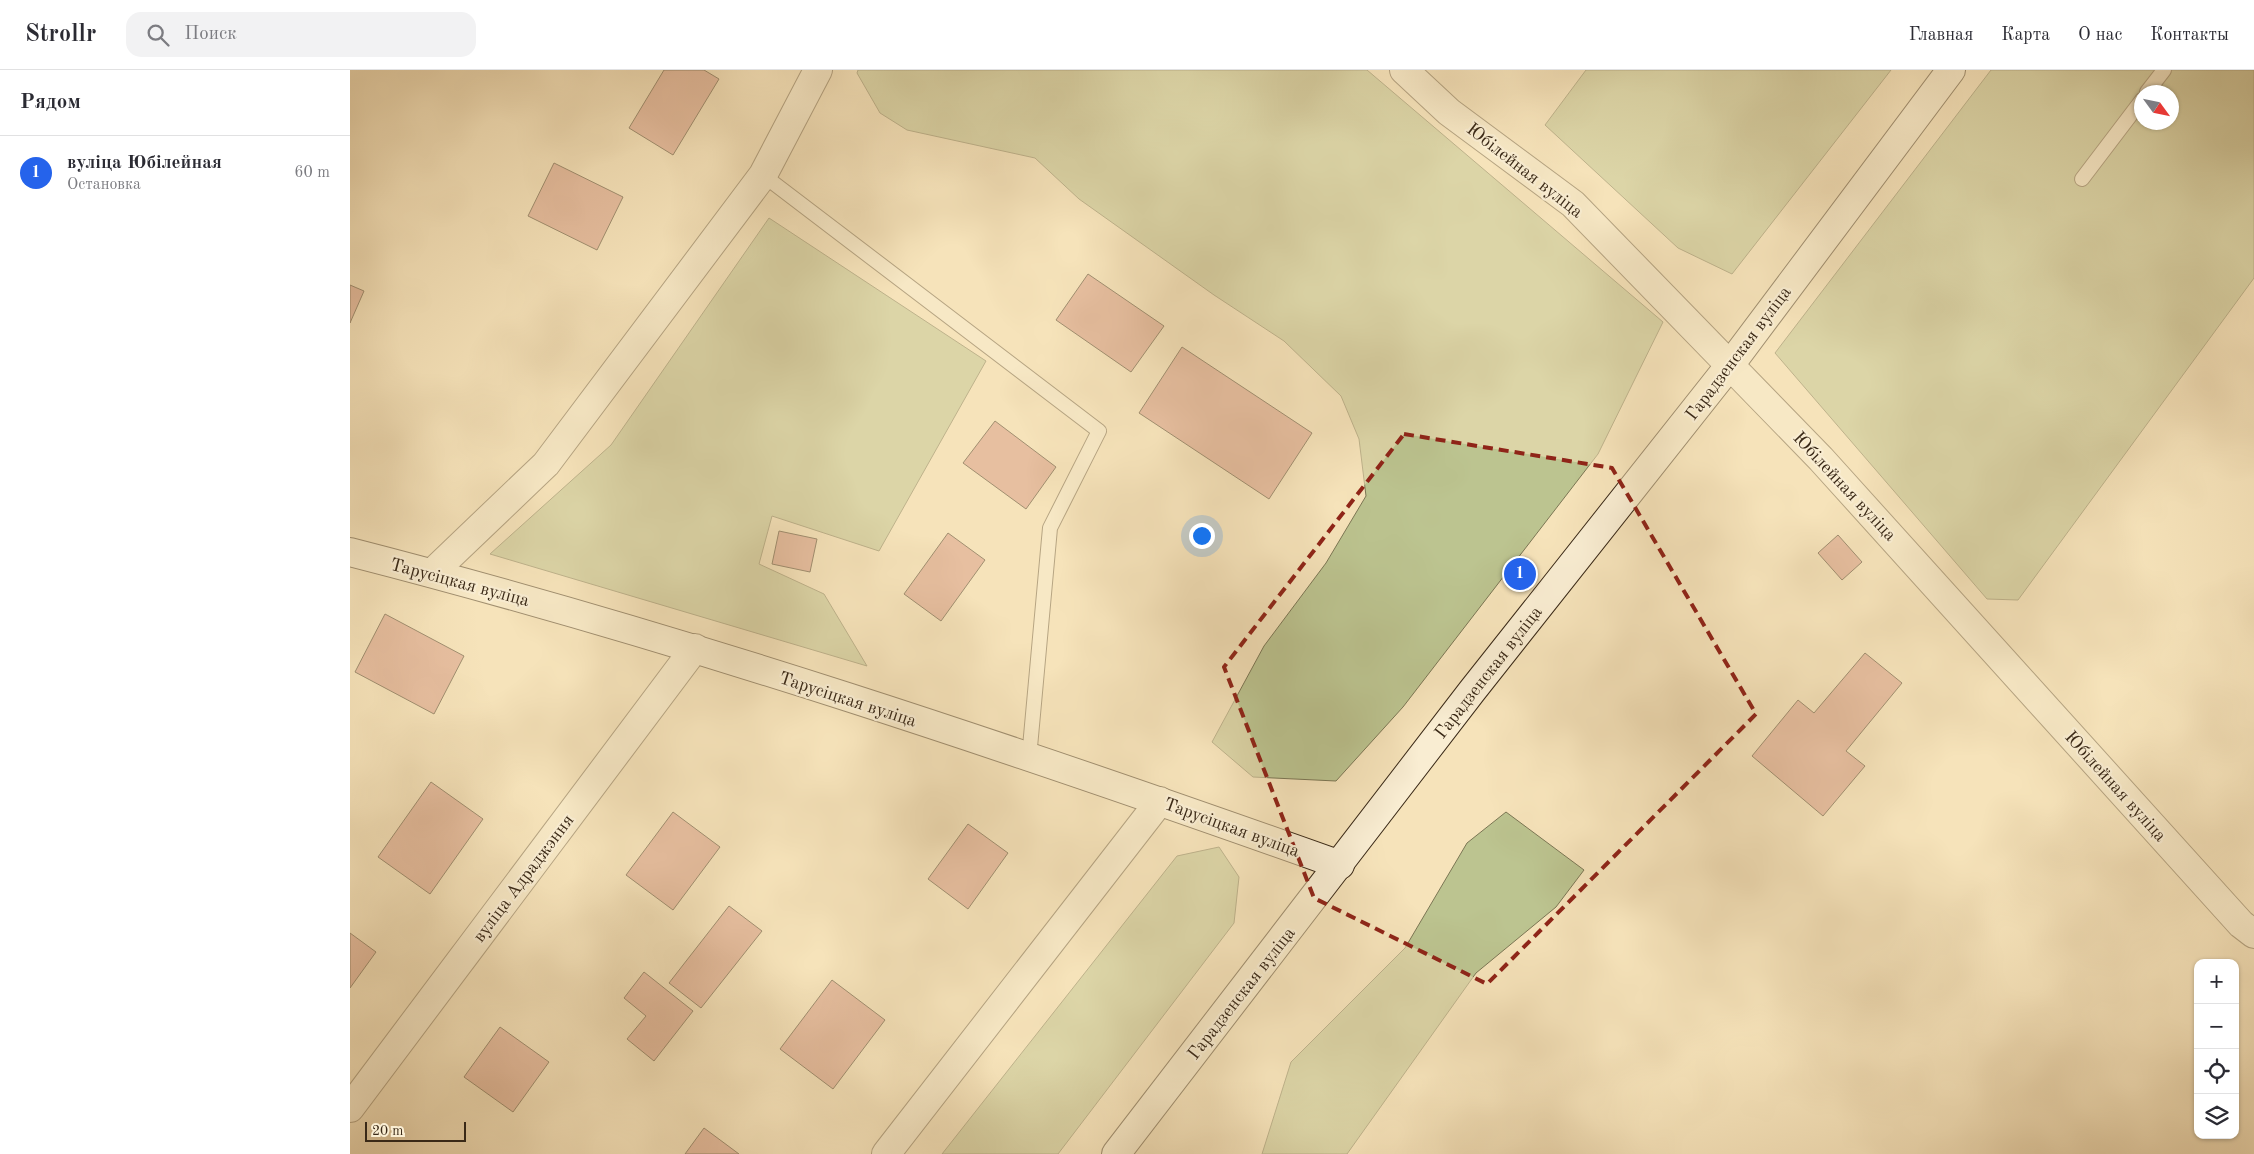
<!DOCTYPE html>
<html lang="ru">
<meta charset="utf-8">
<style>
:root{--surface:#fff;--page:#f2f2f3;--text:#2b2b33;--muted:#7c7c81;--line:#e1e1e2;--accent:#2563eb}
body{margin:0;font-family:"Old Standard TT",serif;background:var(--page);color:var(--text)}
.controls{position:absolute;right:15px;bottom:15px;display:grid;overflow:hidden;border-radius:10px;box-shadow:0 1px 4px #0004}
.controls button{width:45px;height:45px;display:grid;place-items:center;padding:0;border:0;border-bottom:1px solid var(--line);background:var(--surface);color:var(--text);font:25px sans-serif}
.compass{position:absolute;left:1784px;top:15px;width:45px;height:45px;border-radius:50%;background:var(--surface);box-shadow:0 1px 4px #0004;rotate:123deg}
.scale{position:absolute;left:15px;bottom:12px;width:101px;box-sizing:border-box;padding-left:5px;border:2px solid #3a2917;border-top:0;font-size:14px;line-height:18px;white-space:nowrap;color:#3a2917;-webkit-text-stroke:4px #f9edd2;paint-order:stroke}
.you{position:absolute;left:851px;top:465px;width:18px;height:18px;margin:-12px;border:4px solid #fff;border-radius:50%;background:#1a73e8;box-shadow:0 0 0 8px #1a73e833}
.badge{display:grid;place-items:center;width:32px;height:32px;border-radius:50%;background:var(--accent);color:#fff;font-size:16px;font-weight:700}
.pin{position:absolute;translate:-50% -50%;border:2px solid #fff;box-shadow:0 1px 5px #0006}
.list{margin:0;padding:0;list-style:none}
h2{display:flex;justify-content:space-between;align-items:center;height:65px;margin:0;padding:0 20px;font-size:21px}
h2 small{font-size:16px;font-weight:400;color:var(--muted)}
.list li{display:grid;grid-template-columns:32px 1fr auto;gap:15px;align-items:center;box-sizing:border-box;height:75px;padding:0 20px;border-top:1px solid var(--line)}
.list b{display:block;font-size:19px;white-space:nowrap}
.list p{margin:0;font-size:16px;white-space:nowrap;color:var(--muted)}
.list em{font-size:16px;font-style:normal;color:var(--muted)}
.icon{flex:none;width:28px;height:28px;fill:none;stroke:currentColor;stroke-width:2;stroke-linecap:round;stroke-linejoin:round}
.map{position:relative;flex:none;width:1904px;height:1084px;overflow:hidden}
header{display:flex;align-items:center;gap:30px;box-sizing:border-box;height:70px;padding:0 25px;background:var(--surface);border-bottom:1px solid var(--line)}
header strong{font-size:24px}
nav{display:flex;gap:28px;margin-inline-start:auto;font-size:18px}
.search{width:350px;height:45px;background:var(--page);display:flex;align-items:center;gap:12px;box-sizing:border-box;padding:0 18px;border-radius:15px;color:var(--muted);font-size:19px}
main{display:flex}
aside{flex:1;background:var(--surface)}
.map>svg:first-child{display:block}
.green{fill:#bcc490;stroke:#7b7654;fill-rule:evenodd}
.building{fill:#d49282;stroke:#3a2917}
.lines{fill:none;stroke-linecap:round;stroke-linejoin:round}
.lane-casing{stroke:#695840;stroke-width:16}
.street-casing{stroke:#695840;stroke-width:30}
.secondary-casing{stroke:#3a2917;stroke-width:30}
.lane{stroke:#f9edd2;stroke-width:14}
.street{stroke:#f9edd2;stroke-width:28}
.secondary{stroke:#f9edd2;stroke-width:28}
.marked{fill:none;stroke:#8f2418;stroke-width:4;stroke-dasharray:10 6;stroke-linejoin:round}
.labels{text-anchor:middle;stroke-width:4.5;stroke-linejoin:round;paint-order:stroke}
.street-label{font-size:18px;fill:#3a2917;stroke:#f9edd2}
</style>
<header>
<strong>Strollr</strong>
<div class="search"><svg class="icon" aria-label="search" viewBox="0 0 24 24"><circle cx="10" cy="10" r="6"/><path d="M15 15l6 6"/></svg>Поиск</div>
<nav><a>Главная</a><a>Карта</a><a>О нас</a><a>Контакты</a></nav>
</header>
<main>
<aside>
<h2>Рядом<small></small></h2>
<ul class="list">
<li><span class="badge">1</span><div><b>вуліца Юбілейная</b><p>Остановка</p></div><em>60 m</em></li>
</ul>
</aside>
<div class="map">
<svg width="1904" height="1084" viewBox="0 0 1904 1084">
<rect width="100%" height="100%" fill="#f6e3ba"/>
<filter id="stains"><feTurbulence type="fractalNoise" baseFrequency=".004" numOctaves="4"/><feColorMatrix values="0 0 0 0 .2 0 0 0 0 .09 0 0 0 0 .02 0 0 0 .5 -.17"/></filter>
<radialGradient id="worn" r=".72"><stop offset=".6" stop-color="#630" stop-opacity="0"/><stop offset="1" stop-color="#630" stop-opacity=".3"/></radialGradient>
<g class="green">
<path d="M508,0H1017L1313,252L1248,384L1053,637L986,711L903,707L862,672L914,576L976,493L1016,426L1009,369L991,326L934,271L864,225L729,129L685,88L557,60L530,43L507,3Z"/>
<path d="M1236,0H1541L1382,204L1328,178L1195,55Z"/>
<path d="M1641,0H1904V208L1668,530L1637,529L1425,283ZM1792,22H1822V52H1792Z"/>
<path d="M419,148L636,291L529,481L422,446L409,494L474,524L517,596L140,484L261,375Z"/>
<path d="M1156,742L1234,800L1206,837L1126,903L997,1084H912L941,992L1055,878L1117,773Z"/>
<path d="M869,777L889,807L884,853L708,1084H592L827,786Z"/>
</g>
<g class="building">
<path d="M314,0H354L369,9L323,85L279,58Z"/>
<path d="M204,93L273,127L247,180L178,146Z"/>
<path d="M738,204L814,256L781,302L706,250Z"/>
<path d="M0,215L14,221L0,253Z"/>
<path d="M832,277L962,363L919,429L789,343Z"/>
<path d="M645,351L706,397L676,439L613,393Z"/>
<path d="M429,461L467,469L460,502L422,494Z"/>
<path d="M598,463L635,490L591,551L554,524Z"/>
<path d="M1488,465L1512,492L1492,510L1468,483Z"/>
<path d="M35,544L114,586L84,644L5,602Z"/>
<path d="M1515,583L1552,613L1496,681L1515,696L1473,746L1402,686L1448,630L1464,643Z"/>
<path d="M81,712L133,749L80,824L28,787Z"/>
<path d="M323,742L370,777L323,840L276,805Z"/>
<path d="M618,754L658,783L618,839L578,809Z"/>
<path d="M379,836L412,861L351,938L319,913Z"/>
<path d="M0,863L26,882L0,918Z"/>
<path d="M294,902L343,941L304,991L277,969L296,946L274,928Z"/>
<path d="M482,910L535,950L483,1019L430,979Z"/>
<path d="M150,957L199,992L163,1042L114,1007Z"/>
<path d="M354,1058L389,1084H335Z"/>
</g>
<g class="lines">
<g class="lane-casing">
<g id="lane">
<path d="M1797,22L1814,0"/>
<path d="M413,105L749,361L700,458L679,688"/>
<path d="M1732,109L1792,30"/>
</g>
</g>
<g class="street-casing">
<g id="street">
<path d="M1054,0L1099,42L1223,134L1471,389L1891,854L1904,864"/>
<path d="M82,503L196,394L413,105L468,0"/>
<path d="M0,1038L345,578"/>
<path d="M536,1084L810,731"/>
</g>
</g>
<g class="secondary-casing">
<g id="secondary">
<path d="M0,482C335,568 664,679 990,795"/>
<path d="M766,1084L1122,621L1380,295L1601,0"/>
</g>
</g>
<use href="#lane" class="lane"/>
<use href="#street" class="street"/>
<use href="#secondary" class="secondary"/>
</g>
<path d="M0 0H1904V1084H0ZM1054,364L1262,398L1406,644L1137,914L964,828L874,597Z" fill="#f6e3ba" fill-opacity=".55" fill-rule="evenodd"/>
<path class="marked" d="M1054,364L1262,398L1406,644L1137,914L964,828L874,597Z"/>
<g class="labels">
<g class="street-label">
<text transform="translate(1175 100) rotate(38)" y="6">Юбілейная вуліца</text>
<text transform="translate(1388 283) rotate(-53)" y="6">Гарадзенская вуліца</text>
<text transform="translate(1495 416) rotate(47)" y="6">Юбілейная вуліца</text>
<text transform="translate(110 512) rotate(15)" y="6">Тарусіцкая вуліца</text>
<text transform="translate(1138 602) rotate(-52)" y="6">Гарадзенская вуліца</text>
<text transform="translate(498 629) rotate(18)" y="6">Тарусіцкая вуліца</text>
<text transform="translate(1766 716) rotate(48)" y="6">Юбілейная вуліца</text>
<text transform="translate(882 757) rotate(20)" y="6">Тарусіцкая вуліца</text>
<text transform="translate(173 808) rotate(-53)" y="6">вуліца Адраджэння</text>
<text transform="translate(891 923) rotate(-52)" y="6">Гарадзенская вуліца</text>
</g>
</g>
<rect width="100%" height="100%" filter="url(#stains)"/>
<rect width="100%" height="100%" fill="url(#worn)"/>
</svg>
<div class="controls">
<button>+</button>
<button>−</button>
<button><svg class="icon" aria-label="locate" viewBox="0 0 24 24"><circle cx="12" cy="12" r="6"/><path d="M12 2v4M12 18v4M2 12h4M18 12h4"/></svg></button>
<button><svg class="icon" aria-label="layers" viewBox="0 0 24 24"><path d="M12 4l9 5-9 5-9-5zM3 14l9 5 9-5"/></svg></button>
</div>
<svg class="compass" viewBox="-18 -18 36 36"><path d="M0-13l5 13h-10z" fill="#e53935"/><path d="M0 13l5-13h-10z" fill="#7c7c81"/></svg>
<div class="scale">20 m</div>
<div class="you"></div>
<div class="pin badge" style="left:1170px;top:504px">1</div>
</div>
</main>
